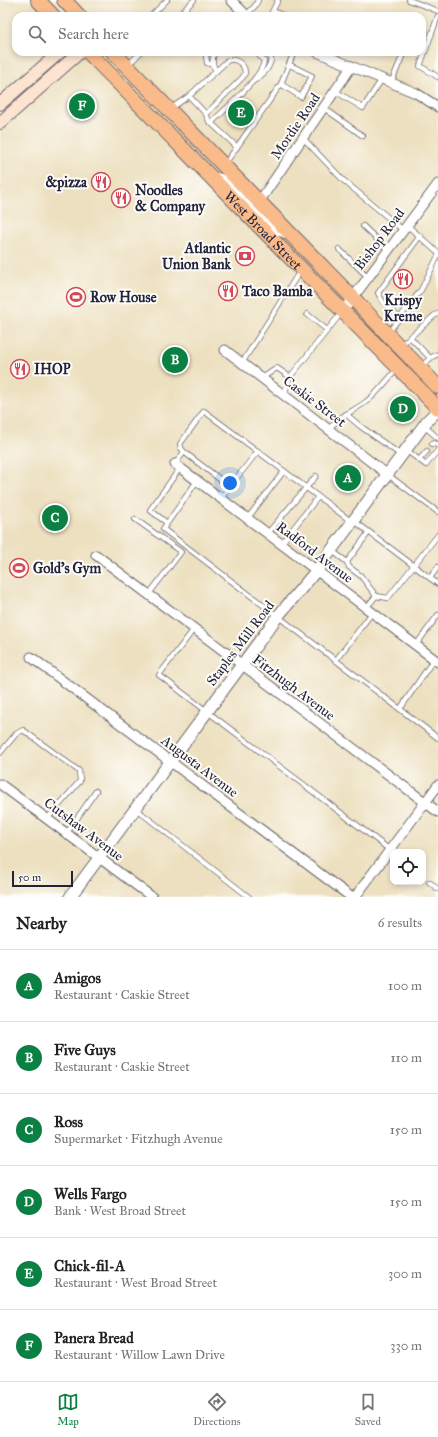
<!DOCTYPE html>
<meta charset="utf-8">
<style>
:root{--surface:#fff;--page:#f2f2f2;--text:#202124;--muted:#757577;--line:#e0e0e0;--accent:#0b8043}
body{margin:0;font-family:"IM FELL Great Primer",serif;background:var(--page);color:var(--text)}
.controls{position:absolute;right:12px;bottom:12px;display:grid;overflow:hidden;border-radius:8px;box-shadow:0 2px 6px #0003}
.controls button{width:36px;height:36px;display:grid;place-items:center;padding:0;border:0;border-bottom:1px solid var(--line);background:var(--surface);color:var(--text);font:20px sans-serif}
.scale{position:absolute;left:12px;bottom:10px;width:61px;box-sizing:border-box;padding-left:4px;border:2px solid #22223b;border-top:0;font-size:11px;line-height:14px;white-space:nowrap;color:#22223b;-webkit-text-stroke:3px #fdfcf7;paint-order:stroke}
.you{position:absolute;left:230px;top:483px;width:14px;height:14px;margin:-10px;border:3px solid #fff;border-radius:50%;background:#1a73e8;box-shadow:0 0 0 6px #1a73e833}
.badge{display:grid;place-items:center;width:26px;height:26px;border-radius:50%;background:var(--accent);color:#fff;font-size:13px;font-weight:700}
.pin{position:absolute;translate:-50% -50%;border:2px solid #fff;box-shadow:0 1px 4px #0006}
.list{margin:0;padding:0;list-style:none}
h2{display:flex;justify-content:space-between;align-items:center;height:52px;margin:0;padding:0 16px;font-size:17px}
h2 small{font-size:13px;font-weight:400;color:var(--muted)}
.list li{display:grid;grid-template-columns:26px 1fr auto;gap:12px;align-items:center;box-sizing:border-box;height:72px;padding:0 16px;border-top:1px solid var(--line)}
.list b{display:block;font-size:15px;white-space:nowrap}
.list p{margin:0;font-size:13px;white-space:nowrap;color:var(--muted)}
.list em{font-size:13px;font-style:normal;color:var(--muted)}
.icon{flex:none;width:22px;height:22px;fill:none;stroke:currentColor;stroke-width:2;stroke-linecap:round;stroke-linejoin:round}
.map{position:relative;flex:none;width:438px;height:897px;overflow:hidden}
.search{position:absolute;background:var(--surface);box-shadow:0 2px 6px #0003;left:12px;right:12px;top:12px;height:44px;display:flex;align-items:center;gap:10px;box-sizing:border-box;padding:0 14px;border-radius:12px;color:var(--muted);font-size:15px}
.sheet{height:484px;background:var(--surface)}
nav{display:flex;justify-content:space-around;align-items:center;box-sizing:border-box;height:56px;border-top:1px solid var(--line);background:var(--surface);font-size:11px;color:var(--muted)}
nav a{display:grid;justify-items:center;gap:2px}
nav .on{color:var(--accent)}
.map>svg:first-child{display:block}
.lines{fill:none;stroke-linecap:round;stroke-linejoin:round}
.service-casing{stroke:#69646a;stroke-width:6}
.minor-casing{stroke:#69646a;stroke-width:11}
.tertiary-casing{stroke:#69646a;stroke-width:13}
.secondary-casing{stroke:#69646a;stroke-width:14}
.primary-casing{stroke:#69646a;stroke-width:16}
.service{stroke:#fff;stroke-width:4.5}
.minor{stroke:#fff;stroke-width:9}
.tertiary{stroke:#fff;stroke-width:11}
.secondary{stroke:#fde4d1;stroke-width:12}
.primary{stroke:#fabb8b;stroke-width:14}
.labels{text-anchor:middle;stroke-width:4;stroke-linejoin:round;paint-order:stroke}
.street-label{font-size:14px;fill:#22223b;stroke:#fdfcf7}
.poi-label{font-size:14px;font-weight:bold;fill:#22223b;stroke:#fdfcf7;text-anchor:start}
</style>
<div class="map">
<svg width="438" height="897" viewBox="0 0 438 897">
<rect width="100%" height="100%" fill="#fdfcf7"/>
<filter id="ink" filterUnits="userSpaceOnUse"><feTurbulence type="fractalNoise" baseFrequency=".025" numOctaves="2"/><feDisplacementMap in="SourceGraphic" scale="8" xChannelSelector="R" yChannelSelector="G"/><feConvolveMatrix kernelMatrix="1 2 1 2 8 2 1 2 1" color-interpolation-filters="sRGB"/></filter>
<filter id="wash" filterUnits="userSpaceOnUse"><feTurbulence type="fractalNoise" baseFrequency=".012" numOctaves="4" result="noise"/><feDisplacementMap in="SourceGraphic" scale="16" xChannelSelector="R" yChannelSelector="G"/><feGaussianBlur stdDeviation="0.9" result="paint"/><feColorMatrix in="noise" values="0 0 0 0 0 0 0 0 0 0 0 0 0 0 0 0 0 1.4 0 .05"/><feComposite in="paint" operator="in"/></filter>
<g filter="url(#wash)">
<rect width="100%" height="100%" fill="#ede0c0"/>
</g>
<g filter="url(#ink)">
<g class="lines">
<g class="service-casing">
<g id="service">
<path d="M409,0L438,11"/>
<path d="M273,11L284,16"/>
<path d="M246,15L255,6L258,0"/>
<path d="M151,16L167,0"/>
<path d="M178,16L194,0"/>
<path d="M270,16L278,0"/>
<path d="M438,16L420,66L438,77"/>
<path d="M207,52L206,56L207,63L212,65"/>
<path d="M215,52C211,59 212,65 216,71"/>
<path d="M128,65L141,52"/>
<path d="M252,82C260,78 271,68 271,58L266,52"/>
<path d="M391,83L404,52"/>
<path d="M281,84L301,97L312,76L290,65"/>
<path d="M335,91L363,108L382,79"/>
<path d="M189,96L206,114L209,121L237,147"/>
<path d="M324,108L363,136"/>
<path d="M170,109L189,96L227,61C235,57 245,64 245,73L243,77L206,114"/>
<path d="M211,123C224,110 262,78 264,61L257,53"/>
<path d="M303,138L343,180L403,230"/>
<path d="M225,164L281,84L294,52"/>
<path d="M213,176L218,175L223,177L278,233L285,236"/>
<path d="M407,225L438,253"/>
<path d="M363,226L388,250"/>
<path d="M339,249L368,277"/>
<path d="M307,314L327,330"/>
<path d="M400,319L383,302L378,293L420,236"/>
<path d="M388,333L421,290L438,256"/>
<path d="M410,337L430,358"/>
<path d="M400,346L435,315L438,314"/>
<path d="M242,363L300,271"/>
<path d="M420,367L432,357L438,354"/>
<path d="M262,378L277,368L290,377"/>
<path d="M284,395L290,377L342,312"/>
<path d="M346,414L360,426L401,455"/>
<path d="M424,426L438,438"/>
<path d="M329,429C340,415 353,412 367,401C378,393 388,379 397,369"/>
<path d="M432,444L434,443L438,446"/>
<path d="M406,450L426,465L438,450"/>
<path d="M184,452L230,487"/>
<path d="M419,460L427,451"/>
<path d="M175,464L184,452L181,448L180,444L204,411L352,522"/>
<path d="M388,475L438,512"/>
<path d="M197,481L163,529L438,738"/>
<path d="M220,499L258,451"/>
<path d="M135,519L181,552L149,594"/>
<path d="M247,519L284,471"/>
<path d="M353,520L438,584"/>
<path d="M167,523L150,510L180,468"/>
<path d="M369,532L347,562L349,567L361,576L376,596"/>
<path d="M267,534L316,476"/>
<path d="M281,544L318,497"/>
<path d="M331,550L347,562"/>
<path d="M430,578L438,567"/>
<path d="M366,608L376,596L388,598L438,535"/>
<path d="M194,629L159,675L390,850"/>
<path d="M416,645L438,615"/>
<path d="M336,660L372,613"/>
<path d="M400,709L434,659"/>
<path d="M0,753L16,734L23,730L79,771L80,781L47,819"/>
<path d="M136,809L249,897"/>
<path d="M66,834L96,791"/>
<path d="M429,882L438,889"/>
</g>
</g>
<g class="minor-casing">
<g id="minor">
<path d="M231,0L247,16"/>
<path d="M317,52L416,93L438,107"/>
<path d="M259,202L352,66"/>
<path d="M343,311L438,184"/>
<path d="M225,350L388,475"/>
<path d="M175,464L438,662"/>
<path d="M96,555L438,812"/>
<path d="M31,657L351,897"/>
<path d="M0,784L152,897"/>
<path d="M355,897L438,785"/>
</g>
</g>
<g class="tertiary-casing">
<path id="tertiary" d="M70,897L278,616L316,571L427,421L438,410"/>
</g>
<g class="secondary-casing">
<g id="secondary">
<path d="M0,104L60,52"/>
<path d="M0,123L80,52"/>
</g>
</g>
<g class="primary-casing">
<g id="primary">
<path d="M38,0L53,16"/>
<path d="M64,0L79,16"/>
<path id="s1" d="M88,52L438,408"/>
<path d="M113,52L353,298L438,387"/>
</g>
</g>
<use href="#service" class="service"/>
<use href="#minor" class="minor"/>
<use href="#tertiary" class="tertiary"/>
<use href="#secondary" class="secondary"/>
<use href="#primary" class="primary"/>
</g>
</g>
<defs>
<g id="restaurant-ring" transform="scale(1)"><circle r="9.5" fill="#fdfcf7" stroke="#d1495b" stroke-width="1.5"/><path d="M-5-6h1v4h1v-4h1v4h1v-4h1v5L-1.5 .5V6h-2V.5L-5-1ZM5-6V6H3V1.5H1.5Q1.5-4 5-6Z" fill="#d1495b"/></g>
<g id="bank-ring" transform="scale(1)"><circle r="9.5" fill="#fdfcf7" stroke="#d1495b" stroke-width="1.5"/><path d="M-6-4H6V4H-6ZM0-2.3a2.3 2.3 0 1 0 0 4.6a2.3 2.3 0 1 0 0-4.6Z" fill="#d1495b"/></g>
<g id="stadium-ring" transform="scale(1)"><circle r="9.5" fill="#fdfcf7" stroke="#d1495b" stroke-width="1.5"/><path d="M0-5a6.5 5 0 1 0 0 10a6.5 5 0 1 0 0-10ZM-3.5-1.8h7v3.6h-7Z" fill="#d1495b"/></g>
</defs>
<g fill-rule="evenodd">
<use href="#restaurant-ring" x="101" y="182"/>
<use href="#restaurant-ring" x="121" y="198"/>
<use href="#bank-ring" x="245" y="256"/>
<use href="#restaurant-ring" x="403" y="279"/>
<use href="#restaurant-ring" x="228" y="291"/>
<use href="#stadium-ring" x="76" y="297"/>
<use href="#restaurant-ring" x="20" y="369"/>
<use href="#stadium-ring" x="19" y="568"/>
</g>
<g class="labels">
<g class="street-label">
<text transform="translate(295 126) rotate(-56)" y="5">Mordie Road</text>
<text dy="5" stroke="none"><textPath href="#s1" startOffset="250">West Broad Street</textPath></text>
<text transform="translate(379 239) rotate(-53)" y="5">Bishop Road</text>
<text transform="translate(315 401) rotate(37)" y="5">Caskie Street</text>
<text transform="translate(315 552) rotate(37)" y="5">Radford Avenue</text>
<text transform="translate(240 643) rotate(-53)" y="5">Staples Mill Road</text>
<text transform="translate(294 687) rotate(37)" y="5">Fitzhugh Avenue</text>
<text transform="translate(200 766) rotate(37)" y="5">Augusta Avenue</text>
<text transform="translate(84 829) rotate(37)" y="5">Cutshaw Avenue</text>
</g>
<g class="poi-label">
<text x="87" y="187" text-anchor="end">&amp;pizza</text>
<text x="135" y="195">Noodles<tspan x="135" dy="16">&amp; Company</tspan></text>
<text x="231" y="253" text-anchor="end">Atlantic<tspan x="231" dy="16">Union Bank</tspan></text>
<text x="242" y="296">Taco Bamba</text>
<text x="90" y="302">Row House</text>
<text x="403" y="305" text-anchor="middle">Krispy<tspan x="403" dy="16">Kreme</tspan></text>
<text x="34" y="374">IHOP</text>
<text x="33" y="573">Gold's Gym</text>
</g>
</g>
</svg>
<div class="controls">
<button><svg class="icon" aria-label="locate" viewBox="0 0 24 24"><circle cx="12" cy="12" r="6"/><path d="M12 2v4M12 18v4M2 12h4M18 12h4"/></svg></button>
</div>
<div class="scale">50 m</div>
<div class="you"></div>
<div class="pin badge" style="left:348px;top:478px">A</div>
<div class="pin badge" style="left:175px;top:360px">B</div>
<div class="pin badge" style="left:55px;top:518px">C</div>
<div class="pin badge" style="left:403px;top:409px">D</div>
<div class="pin badge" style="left:241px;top:113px">E</div>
<div class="pin badge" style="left:82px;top:106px">F</div>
<div class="search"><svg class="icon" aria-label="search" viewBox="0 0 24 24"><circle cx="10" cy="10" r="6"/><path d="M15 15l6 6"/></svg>Search here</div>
</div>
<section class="sheet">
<h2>Nearby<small>6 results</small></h2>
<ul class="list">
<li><span class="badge">A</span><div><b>Amigos</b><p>Restaurant · Caskie Street</p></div><em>100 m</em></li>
<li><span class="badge">B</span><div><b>Five Guys</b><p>Restaurant · Caskie Street</p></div><em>110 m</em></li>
<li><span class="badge">C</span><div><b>Ross</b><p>Supermarket · Fitzhugh Avenue</p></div><em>150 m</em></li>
<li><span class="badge">D</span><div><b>Wells Fargo</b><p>Bank · West Broad Street</p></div><em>150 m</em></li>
<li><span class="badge">E</span><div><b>Chick-fil-A</b><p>Restaurant · West Broad Street</p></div><em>300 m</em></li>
<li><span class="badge">F</span><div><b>Panera Bread</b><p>Restaurant · Willow Lawn Drive</p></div><em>330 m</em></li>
</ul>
</section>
<nav>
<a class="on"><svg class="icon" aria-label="map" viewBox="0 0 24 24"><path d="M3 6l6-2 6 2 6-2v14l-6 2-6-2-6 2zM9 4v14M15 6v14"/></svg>Map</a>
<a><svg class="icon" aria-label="directions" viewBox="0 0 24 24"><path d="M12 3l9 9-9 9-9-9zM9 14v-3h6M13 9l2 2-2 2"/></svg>Directions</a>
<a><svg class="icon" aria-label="saved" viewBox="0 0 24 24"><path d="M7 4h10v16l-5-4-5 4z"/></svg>Saved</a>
</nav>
